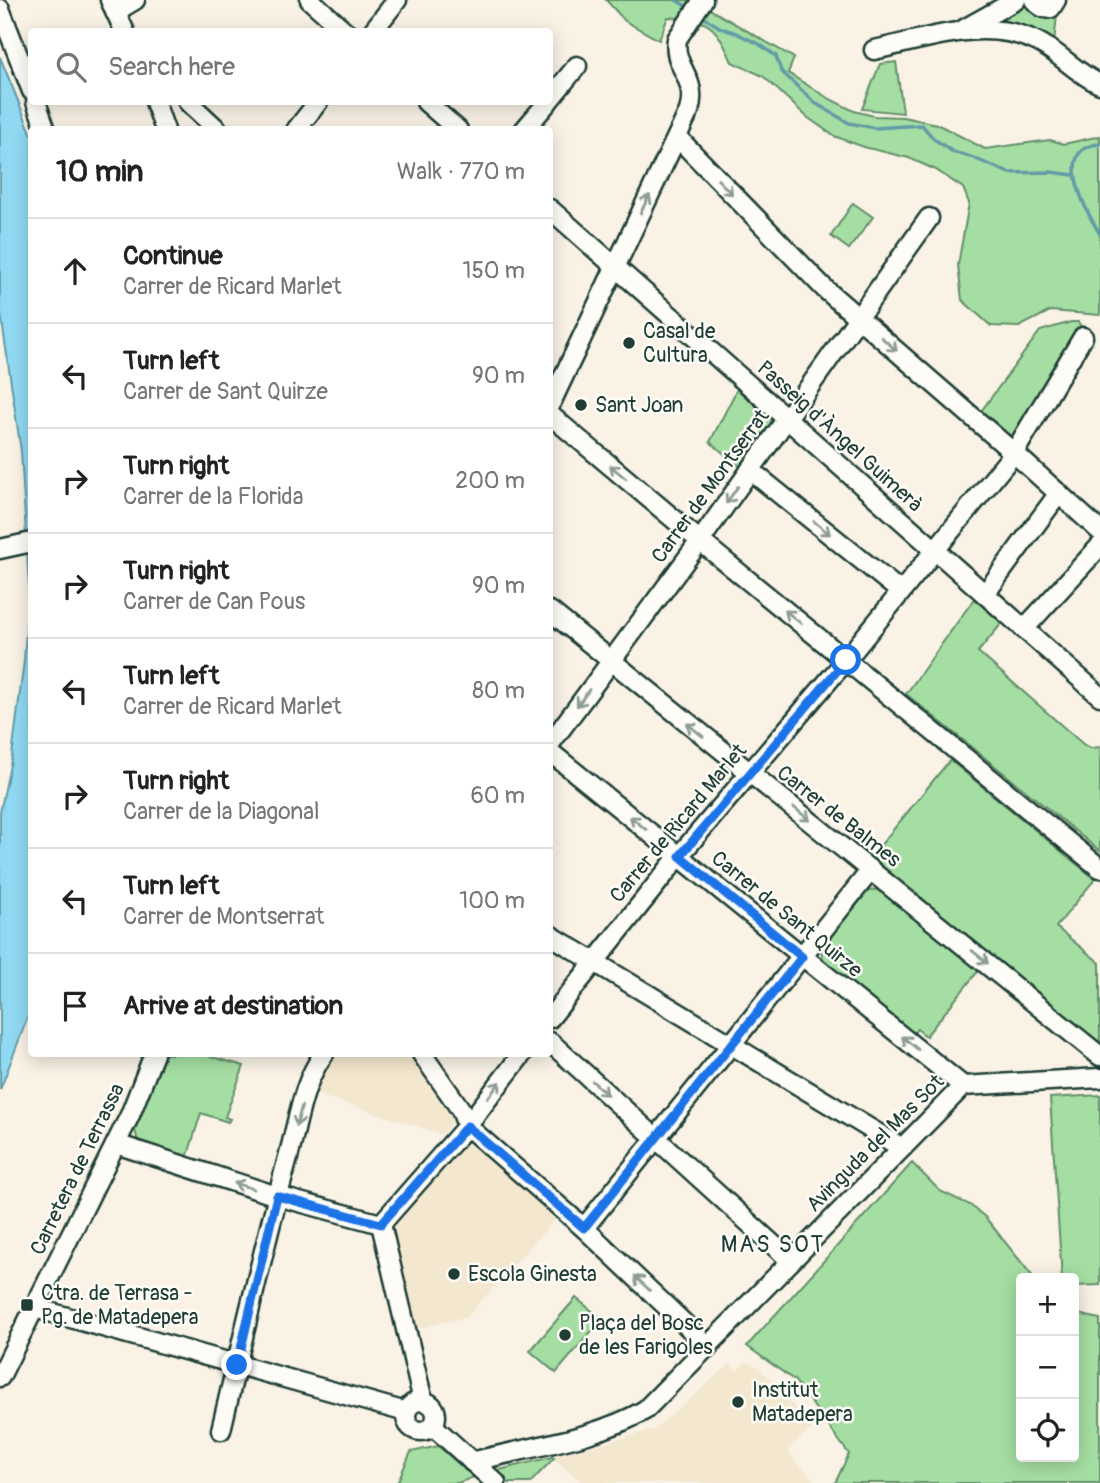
<!DOCTYPE html>
<meta charset="utf-8">
<style>
:root{--surface:#fff;--page:#f6f6f6;--text:#222;--muted:#767676;--line:#e0e0e0}
body{margin:0;font-family:Pangolin,sans-serif;background:var(--page);color:var(--text)}
.controls{position:absolute;right:21px;bottom:21px;display:grid;overflow:hidden;border-radius:7px;box-shadow:0 4px 18px #0003}
.controls button{width:63px;height:63px;display:grid;place-items:center;padding:0;border:0;border-bottom:2px solid var(--line);background:var(--surface);color:var(--text);font:35px sans-serif}
.stop{position:absolute;width:21px;height:21px;margin:-16px;border:5px solid #1a73e8;border-radius:50%;background:#fff}
.stop.end{background:#1a73e8;border-color:#fff;box-shadow:0 2px 7px #0008}
.list{margin:0;padding:0;list-style:none}
h2{display:flex;justify-content:space-between;align-items:center;height:91px;margin:0;padding:0 28px;font-size:30px}
h2 small{font-size:23px;font-weight:400;color:var(--muted)}
.list li{display:grid;grid-template-columns:46px 1fr auto;gap:21px;align-items:center;box-sizing:border-box;height:105px;padding:0 28px;border-top:2px solid var(--line)}
.list b{display:block;font-size:26px;white-space:nowrap}
.list p{margin:0;font-size:23px;white-space:nowrap;color:var(--muted)}
.list em{font-size:23px;font-style:normal;color:var(--muted)}
.icon{flex:none;width:38px;height:38px;fill:none;stroke:currentColor;stroke-width:2;stroke-linecap:round;stroke-linejoin:round}
.map{position:relative;flex:none;width:1100px;height:1483px;overflow:hidden}
.search{position:absolute;background:var(--surface);box-shadow:0 4px 18px #0003;left:28px;top:28px;width:525px;height:77px;display:flex;align-items:center;gap:18px;box-sizing:border-box;padding:0 24px;border-radius:7px;color:var(--muted);font-size:26px}
.panel{position:absolute;background:var(--surface);box-shadow:0 4px 18px #0003;left:28px;top:126px;width:525px;height:931px;border-radius:7px}
.map>svg:first-child{display:block}
.built{fill:#f4e7cf}
.green{fill:#a5dea2;stroke:#628e6b;stroke-width:2}
.water{fill:#91d9f3;stroke:#639ba7;stroke-width:2}
.lines{fill:none;stroke-linecap:round;stroke-linejoin:round}
.stream{stroke:#639ba7;stroke-width:3.5}
.minor-casing{stroke:#1f3d34;stroke-width:23}
.minor{stroke:#fdfcf7;stroke-width:18}
.oneway{stroke:#8e9c96}
.route{stroke:#1a73e8;stroke-width:9}
.poi-dot{fill:#1f3d34;stroke:#fdfcf7;stroke-width:2.5}
.labels{text-anchor:middle;stroke-width:5;stroke-linejoin:round;paint-order:stroke}
.poi-label{font-size:21px;fill:#1f3d34;stroke:#fdfcf7;text-anchor:start}
.street-label{font-size:21px;fill:#1f3d34;stroke:#fdfcf7}
.neighbourhood-label{font-size:23px;letter-spacing:2px;fill:#1f3d34;stroke:#fdfcf7}
</style>
<div class="map">
<svg width="1100" height="1483" viewBox="0 0 1100 1483">
<rect width="100%" height="100%" fill="#f9f2e5"/>
<filter id="ink" filterUnits="userSpaceOnUse"><feTurbulence type="fractalNoise" baseFrequency=".0143" numOctaves="2"/><feDisplacementMap in="SourceGraphic" scale="14" xChannelSelector="R" yChannelSelector="G"/><feConvolveMatrix kernelMatrix="1 2 1 2 8 2 1 2 1" color-interpolation-filters="sRGB"/></filter>
<g filter="url(#ink)">
<g class="built">
<path d="M335,1054H418L458,1111L454,1121L442,1134L315,1094L319,1075Z"/>
<path d="M457,1145H477L558,1216L467,1317L415,1329L394,1232L397,1221Z"/>
<path d="M746,1362L759,1367L812,1428L787,1451L816,1483H582L552,1457L655,1429L730,1364L737,1371Z"/>
</g>
<g class="green">
<path d="M606,0H694L794,58L788,73L828,98L854,111L874,116L903,117L937,124L985,149L1050,140L1064,144L1100,136V315L1050,311L1019,327L991,326L962,300L958,265L969,203L963,188L936,170L909,158L864,147L834,136L807,117L763,76L732,62C715,23 709,20 668,17L659,40L625,21Z"/>
<path d="M1023,0H1030L1049,16L1055,17L1057,15L1054,43L981,23Z"/>
<path d="M896,62L903,113L862,109L880,64Z"/>
<path d="M853,203L873,217L849,249L831,236Z"/>
<path d="M1071,322H1078L1085,332L1015,437L1007,438L979,414L1040,331Z"/>
<path d="M737,389L771,419L772,427L742,468L710,442Z"/>
<path d="M974,599L1002,623L978,652L1084,745L1091,748L1100,747V851L906,694Z"/>
<path d="M950,760L1095,879L1056,927L1100,963V1045L870,858Z"/>
<path d="M880,889L979,970L926,1036L917,1029L913,1034L823,961L821,948L868,891Z"/>
<path d="M165,1054H202L244,1066L225,1117L230,1119L228,1122L201,1113L187,1158L138,1142L135,1130Z"/>
<path d="M1100,1095V1285L1074,1286V1278H1062L1050,1098Z"/>
<path d="M912,1163L940,1191L970,1205L985,1217L1034,1278H1021V1457H1074V1313L1100,1319V1483H835L849,1454L795,1381L747,1346Z"/>
<path d="M576,1298L602,1319L556,1373L530,1351Z"/>
<path d="M438,1446L474,1477L458,1483H397L411,1452Z"/>
<path d="M552,1457L554,1458L530,1483H509L495,1471Z"/>
</g>
<path class="water" d="M0,57L32,135V1006L0,1090V812L12,756L24,661L29,587L21,451L0,308Z"/>
<g class="lines">
<g class="stream">
<path d="M676,0L689,8"/>
<path d="M700,15L721,28L736,33L759,44L776,56L781,71L815,103L849,123L875,128L922,125L934,139L953,152L971,157L1009,173L1051,172L1074,175"/>
<path d="M1100,144C1051,147 1087,213 1100,234"/>
</g>
<g class="minor-casing">
<g id="minor">
<path d="M110,0L125,32"/>
<path d="M310,0L346,32"/>
<path d="M1034,0C1039,6 1044,10 1051,8L1056,0"/>
<path d="M0,9L32,91"/>
<path d="M115,12L135,0"/>
<path d="M964,29L1016,0"/>
<path d="M372,32L397,0"/>
<path d="M874,50C927,39 985,16 1038,42C1060,53 1077,74 1100,84"/>
<path d="M550,99L577,66"/>
<path d="M36,102L46,130"/>
<path d="M155,102L165,130"/>
<path d="M188,102L218,130"/>
<path d="M426,102L458,130"/>
<path d="M296,130L318,102"/>
<path d="M524,130L548,102"/>
<path d="M678,138L825,289L1014,453L1100,531"/>
<path d="M550,209L1100,696"/>
<path d="M550,405L689,111C699,77 672,68 677,39L703,0"/>
<path d="M550,415L700,541L1100,868"/>
<path d="M750,470L901,592"/>
<path d="M0,549L32,542"/>
<path d="M985,594L1059,493"/>
<path d="M550,611L1100,1056"/>
<path d="M1024,629L1100,546"/>
<path d="M550,744L700,541L929,218"/>
<path d="M550,752L963,1086"/>
<path d="M550,935L902,1148"/>
<path d="M550,1018L679,856L841,666L1014,453L1083,337"/>
<path d="M550,1042L791,1261"/>
<path d="M422,1054L461,1110L467,1126L584,1228L709,1347"/>
<path d="M116,1144L277,1196L381,1224"/>
<path d="M381,1224L467,1126L522,1054"/>
<path d="M381,1224L423,1401"/>
<path d="M584,1228L871,870"/>
<path d="M35,1308L406,1412"/>
<path d="M0,1377L130,1115L154,1054"/>
<circle cx="421" cy="1416" r="15"/>
<path d="M433,1426L496,1483"/>
<path d="M221,1430C243,1338 264,1245 289,1154C298,1121 303,1081 324,1054"/>
<path d="M472,1462C528,1447 596,1439 645,1410L963,1086L1100,1078"/>
</g>
</g>
<use href="#minor" class="minor"/>
</g>
<defs><path id="oneway-shaft" d="M-6 0H5M1.5-3L5.5 0L1.5 3" fill="none" stroke-width="1.6" stroke-linecap="round" stroke-linejoin="round" transform="scale(1.75)"/></defs>
<g class="oneway">
<use href="#oneway-shaft" transform="translate(725 187) rotate(46)"/>
<use href="#oneway-shaft" transform="translate(645 204) rotate(-63)"/>
<use href="#oneway-shaft" transform="translate(889 344) rotate(41)"/>
<use href="#oneway-shaft" transform="translate(618 472) rotate(-140)"/>
<use href="#oneway-shaft" transform="translate(732 495) rotate(125)"/>
<use href="#oneway-shaft" transform="translate(822 528) rotate(39)"/>
<use href="#oneway-shaft" transform="translate(793 617) rotate(-141)"/>
<use href="#oneway-shaft" transform="translate(583 698) rotate(126)"/>
<use href="#oneway-shaft" transform="translate(695 730) rotate(-141)"/>
<use href="#oneway-shaft" transform="translate(802 814) rotate(39)"/>
<use href="#oneway-shaft" transform="translate(638 823) rotate(-141)"/>
<use href="#oneway-shaft" transform="translate(980 957) rotate(39)"/>
<use href="#oneway-shaft" transform="translate(910 1043) rotate(-141)"/>
<use href="#oneway-shaft" transform="translate(600 1088) rotate(42)"/>
<use href="#oneway-shaft" transform="translate(494 1090) rotate(-52)"/>
<use href="#oneway-shaft" transform="translate(299 1116) rotate(105)"/>
<use href="#oneway-shaft" transform="translate(244 1186) rotate(-163)"/>
<use href="#oneway-shaft" transform="translate(642 1283) rotate(-136)"/>
</g>
</g>
<g class="lines" filter="url(#ink)">
<path class="route" d="M237,1365L277,1196L381,1224L467,1126L584,1228L802,957L680,856L846,660"/>
</g>
<g class="poi-dot">
<circle cx="629" cy="343" r="7"/>
<circle cx="581" cy="405" r="7"/>
<circle cx="454" cy="1274" r="7"/>
<rect x="20" y="1298" width="14" height="14" rx="3.5"/>
<circle cx="565" cy="1335" r="7"/>
<circle cx="738" cy="1402" r="7"/>
</g>
<g class="labels">
<g class="poi-label">
<text x="643" y="338">Casal de<tspan x="643" dy="24">Cultura</tspan></text>
<text x="595" y="412">Sant Joan</text>
<text x="468" y="1281">Escola Ginesta</text>
<text x="41" y="1300">Ctra. de Terrasa -<tspan x="41" dy="24">Pg. de Matadepera</tspan></text>
<text x="579" y="1330">Plaça del Bosc<tspan x="579" dy="24">de les Farigoles</tspan></text>
<text x="752" y="1397">Institut<tspan x="752" dy="24">Matadepera</tspan></text>
</g>
<g class="street-label">
<text transform="translate(840 436) rotate(42)" y="7">Passeig d'Àngel Guimerà</text>
<text transform="translate(710 486) rotate(-54)" y="7">Carrer de Montserrat</text>
<text transform="translate(839 816) rotate(38)" y="7">Carrer de Balmes</text>
<text transform="translate(678 823) rotate(-50)" y="7">Carrer de Ricard Marlet</text>
<text transform="translate(787 914) rotate(39)" y="7">Carrer de Sant Quirze</text>
<text transform="translate(875 1143) rotate(-45)" y="7">Avinguda del Mas Sot</text>
<text transform="translate(77 1169) rotate(-64)" y="7">Carretera de Terrassa</text>
</g>
<g class="neighbourhood-label">
<text x="773" y="1252">MAS SOT</text>
</g>
</g>
</svg>
<div class="controls">
<button>+</button>
<button>−</button>
<button><svg class="icon" aria-label="locate" viewBox="0 0 24 24"><circle cx="12" cy="12" r="6"/><path d="M12 2v4M12 18v4M2 12h4M18 12h4"/></svg></button>
</div>
<div class="stop" style="left:846px;top:660px"></div>
<div class="stop end" style="left:237px;top:1365px"></div>
<div class="search"><svg class="icon" aria-label="search" viewBox="0 0 24 24"><circle cx="10" cy="10" r="6"/><path d="M15 15l6 6"/></svg>Search here</div>
<section class="panel">
<h2>10 min<small>Walk · 770 m</small></h2>
<ul class="list">
<li><svg class="icon" aria-label="ahead" viewBox="0 0 24 24"><path d="M12 20V5M6 11l6-6 6 6"/></svg><div><b>Continue</b><p>Carrer de Ricard Marlet</p></div><em>150 m</em></li>
<li><svg class="icon" aria-label="left" viewBox="0 0 24 24"><path d="M17 20v-9H6M10 6l-5 5 5 5"/></svg><div><b>Turn left</b><p>Carrer de Sant Quirze</p></div><em>90 m</em></li>
<li><svg class="icon" aria-label="right" viewBox="0 0 24 24"><path d="M7 20v-9h11M14 6l5 5-5 5"/></svg><div><b>Turn right</b><p>Carrer de la Florida</p></div><em>200 m</em></li>
<li><svg class="icon" aria-label="right" viewBox="0 0 24 24"><path d="M7 20v-9h11M14 6l5 5-5 5"/></svg><div><b>Turn right</b><p>Carrer de Can Pous</p></div><em>90 m</em></li>
<li><svg class="icon" aria-label="left" viewBox="0 0 24 24"><path d="M17 20v-9H6M10 6l-5 5 5 5"/></svg><div><b>Turn left</b><p>Carrer de Ricard Marlet</p></div><em>80 m</em></li>
<li><svg class="icon" aria-label="right" viewBox="0 0 24 24"><path d="M7 20v-9h11M14 6l5 5-5 5"/></svg><div><b>Turn right</b><p>Carrer de la Diagonal</p></div><em>60 m</em></li>
<li><svg class="icon" aria-label="left" viewBox="0 0 24 24"><path d="M17 20v-9H6M10 6l-5 5 5 5"/></svg><div><b>Turn left</b><p>Carrer de Montserrat</p></div><em>100 m</em></li>
<li><svg class="icon" aria-label="arrive" viewBox="0 0 24 24"><path d="M6 21V4h12l-3 4 3 4H6"/></svg><div><b>Arrive at destination</b></div></li>
</ul>
</section>
</div>
